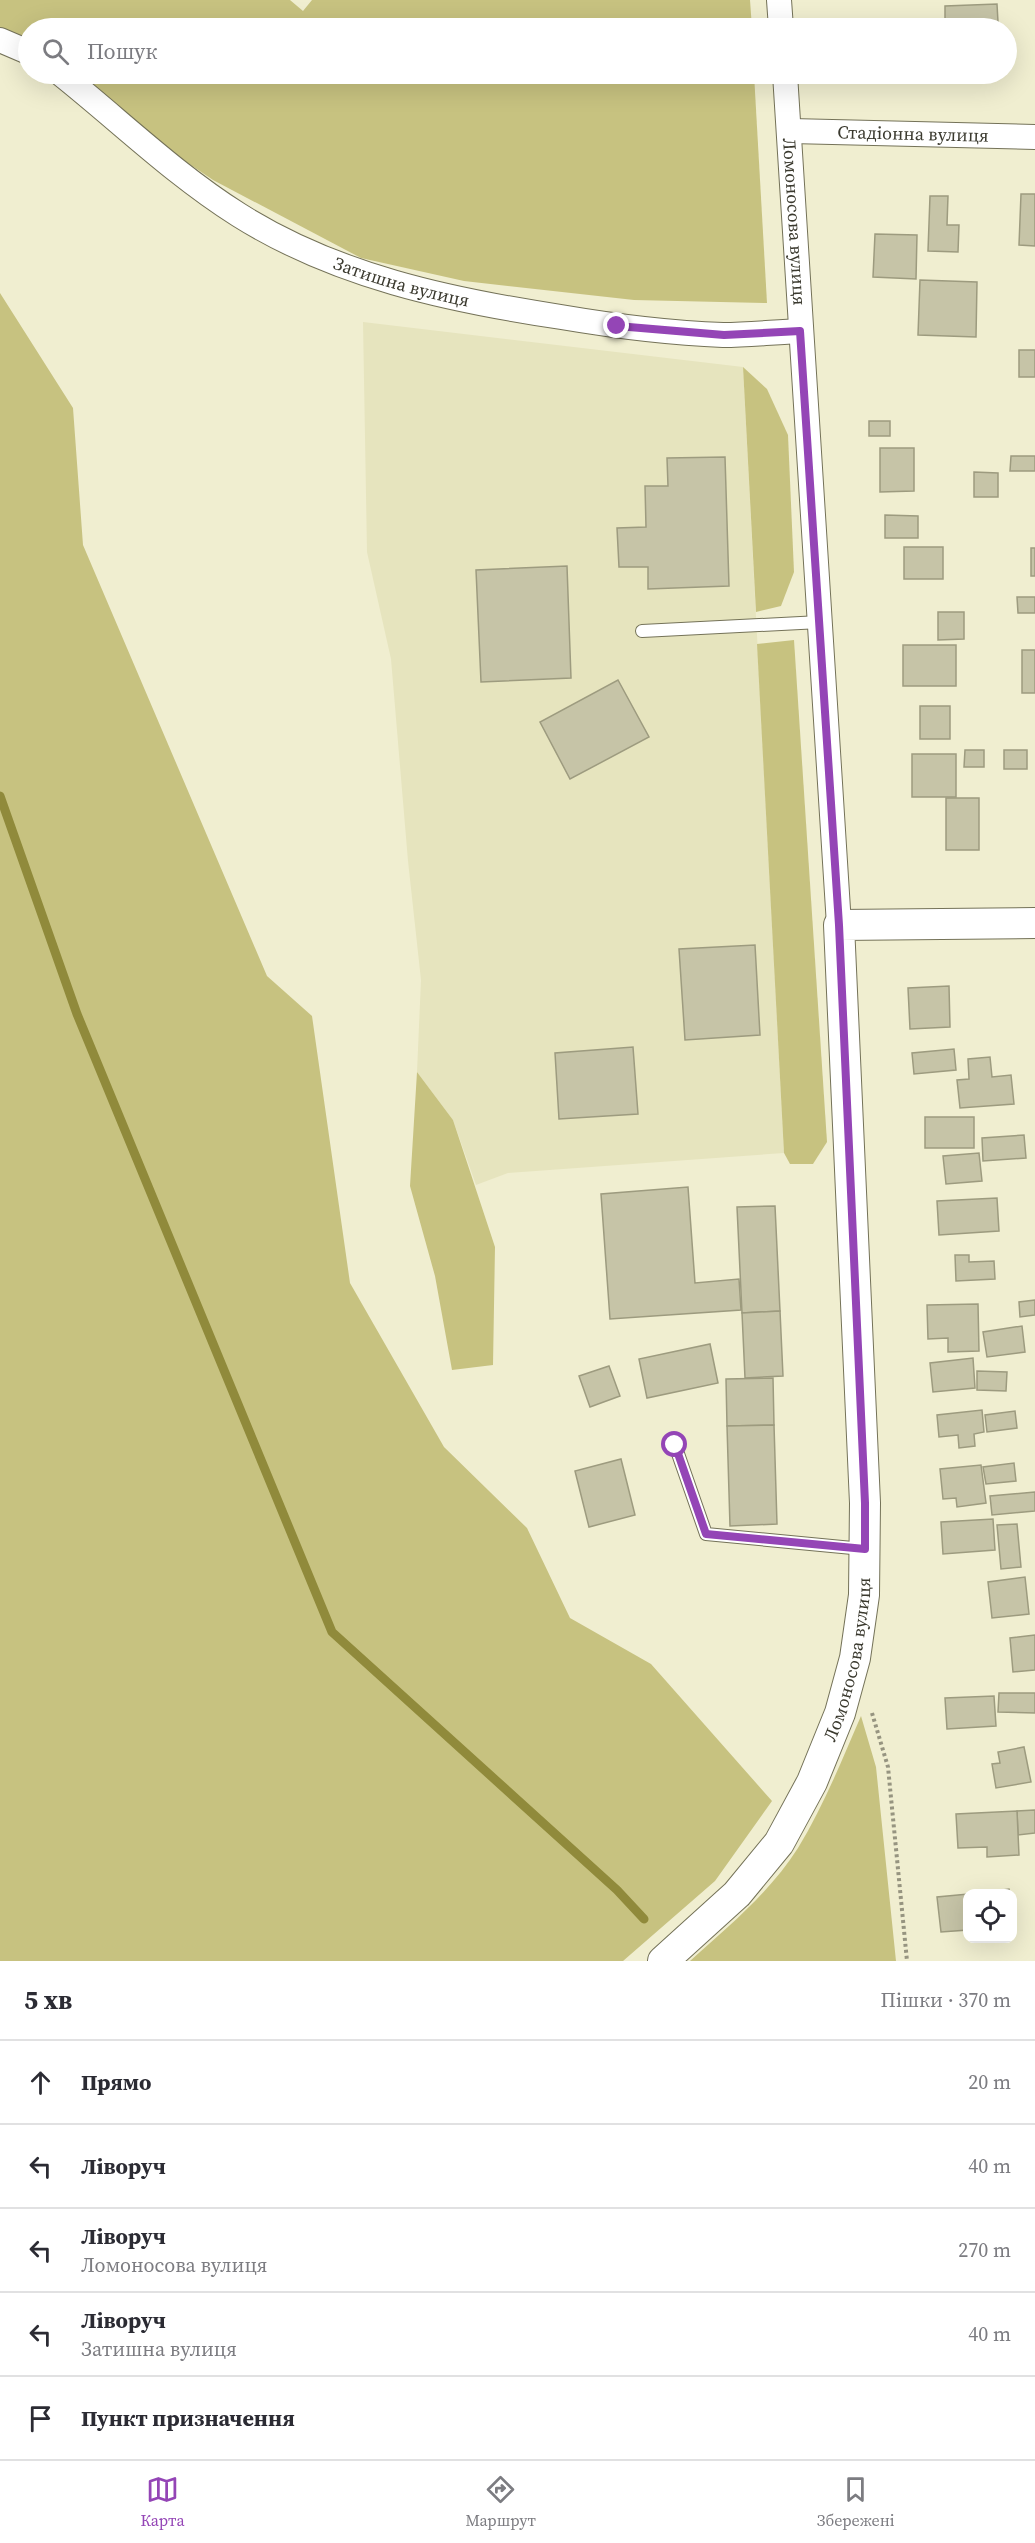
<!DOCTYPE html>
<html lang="uk">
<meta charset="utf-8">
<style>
:root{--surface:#fff;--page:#f7f7f7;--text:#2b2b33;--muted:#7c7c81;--line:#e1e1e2;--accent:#9445b6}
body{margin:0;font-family:"Source Serif 4",serif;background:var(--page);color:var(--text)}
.controls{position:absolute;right:18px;bottom:18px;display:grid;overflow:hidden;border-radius:12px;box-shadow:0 6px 24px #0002}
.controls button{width:54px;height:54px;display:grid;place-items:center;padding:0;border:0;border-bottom:2px solid var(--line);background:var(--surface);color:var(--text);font:30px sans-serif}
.stop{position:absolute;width:18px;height:18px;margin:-14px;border:4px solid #9445b6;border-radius:50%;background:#fff}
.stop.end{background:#9445b6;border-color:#fff;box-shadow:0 2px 6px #0008}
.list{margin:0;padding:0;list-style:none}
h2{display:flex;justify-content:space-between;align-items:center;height:78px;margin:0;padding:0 24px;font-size:26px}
h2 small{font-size:20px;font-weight:400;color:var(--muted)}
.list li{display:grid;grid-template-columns:39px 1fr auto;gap:18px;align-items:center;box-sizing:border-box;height:84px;padding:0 24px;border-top:2px solid var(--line)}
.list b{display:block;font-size:22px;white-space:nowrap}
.list p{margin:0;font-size:20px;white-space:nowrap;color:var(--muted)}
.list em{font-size:20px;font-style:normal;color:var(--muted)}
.icon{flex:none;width:33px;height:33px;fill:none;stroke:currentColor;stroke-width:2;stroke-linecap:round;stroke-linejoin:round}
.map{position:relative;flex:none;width:1035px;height:1961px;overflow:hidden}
.search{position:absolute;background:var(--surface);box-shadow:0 6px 24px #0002;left:18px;right:18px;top:18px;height:66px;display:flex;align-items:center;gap:15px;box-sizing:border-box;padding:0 21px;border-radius:33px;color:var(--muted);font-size:22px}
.sheet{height:498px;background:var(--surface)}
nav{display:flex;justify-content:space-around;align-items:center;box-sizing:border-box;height:84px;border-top:2px solid var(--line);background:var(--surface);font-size:16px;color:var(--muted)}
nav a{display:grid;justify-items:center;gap:3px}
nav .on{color:var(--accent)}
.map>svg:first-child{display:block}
.built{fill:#e6e4be}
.green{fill:#c7c280}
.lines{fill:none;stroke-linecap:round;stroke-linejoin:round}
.stream{stroke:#908a3b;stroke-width:9}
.building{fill:#c6c4a7;stroke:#9d9b7f;stroke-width:1.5}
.service-casing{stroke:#747258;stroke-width:14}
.minor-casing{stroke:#747258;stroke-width:26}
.tertiary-casing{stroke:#747258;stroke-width:32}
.path{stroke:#969480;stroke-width:4;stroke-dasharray:3 3;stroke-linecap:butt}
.service{stroke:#fff;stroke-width:12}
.minor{stroke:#fff;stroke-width:24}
.tertiary{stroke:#fff;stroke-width:30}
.route{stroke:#9445b6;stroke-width:8}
.labels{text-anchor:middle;stroke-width:4.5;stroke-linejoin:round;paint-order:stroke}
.street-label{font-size:18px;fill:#3a392e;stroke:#fdfbdd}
</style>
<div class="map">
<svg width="1035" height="1961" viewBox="0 0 1035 1961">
<rect width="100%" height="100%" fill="#f0eed0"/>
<path class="built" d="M363,322L743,367L784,1153L508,1173L476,1185L453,1120L417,1072L421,980L408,861L391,659L367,552Z"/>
<g class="green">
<path d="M0,0H290L303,11L312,0H750L752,28H28V55L0,36Z"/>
<path d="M56,74H754L767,303L634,300L464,281L361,258L213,180Z"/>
<path d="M0,293L73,408L83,545L267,976L312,1016L350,1283L444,1447L527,1528L570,1618L651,1664L772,1801L715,1881L623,1961H0Z"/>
<path d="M743,367L767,389L788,435L794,572L781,606L756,612Z"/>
<path d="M794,640L827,1142L813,1164H790L784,1153L757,644Z"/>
<path d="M417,1072L453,1120L495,1247L493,1365L452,1370L435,1276L410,1186Z"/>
<path d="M861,1716L876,1767L896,1961H690C729,1926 770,1892 798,1848C823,1807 842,1760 861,1716Z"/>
</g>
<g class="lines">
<path class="stream" d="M0,796L77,1014L332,1632L617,1890L644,1919"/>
</g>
<g class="building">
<path d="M997,4L998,22L945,25V6Z"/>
<path d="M1021,194H1035V246L1019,245Z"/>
<path d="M930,196H948L947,225H959L958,252L928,251Z"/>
<path d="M875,234L917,235L916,279L873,277Z"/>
<path d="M920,280L977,282L976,337L918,335Z"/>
<rect x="1019" y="350" width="16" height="27"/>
<rect x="869" y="421" width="21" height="15"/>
<path d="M880,448H914V491L880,492Z"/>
<path d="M1011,456H1035V471H1010Z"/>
<path d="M725,457L729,586L648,589V567H619L617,528L646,527L645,486H668L667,458Z"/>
<path d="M974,472L998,473V497H974Z"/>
<path d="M885,515L918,516V538H885Z"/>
<rect x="904" y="547" width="39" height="32"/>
<rect x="1031" y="548" width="4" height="28"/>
<path d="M567,566L571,678L481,682L476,570Z"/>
<path d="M1017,597H1035V613H1018Z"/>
<path d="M938,612H964V639L938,640Z"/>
<rect x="903" y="645" width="53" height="41"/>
<rect x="1022" y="650" width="13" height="43"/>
<path d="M618,680L649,737L570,779L540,722Z"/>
<rect x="920" y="706" width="30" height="33"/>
<path d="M965,750H984V767H964Z"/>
<rect x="1004" y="750" width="23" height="19"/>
<rect x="912" y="754" width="44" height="43"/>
<rect x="946" y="798" width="33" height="52"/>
<path d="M755,945L760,1035L685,1040L679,949Z"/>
<path d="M949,986L950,1027L910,1029L908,988Z"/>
<path d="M633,1047L638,1114L559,1119L555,1053Z"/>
<path d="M954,1049L956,1070L914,1074L912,1053Z"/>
<path d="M990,1057L992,1077L1011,1075L1014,1104L960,1108L957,1080L969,1079L968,1059Z"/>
<rect x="925" y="1117" width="49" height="31"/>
<path d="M1024,1135L1026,1158L983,1161L982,1138Z"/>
<path d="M979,1153L982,1181L946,1184L943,1156Z"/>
<path d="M688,1187L695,1283L739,1279L741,1310L610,1319L601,1194Z"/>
<path d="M997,1198L999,1231L939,1235L937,1201Z"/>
<path d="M775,1206L780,1311L742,1313L737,1207Z"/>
<path d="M955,1255H969V1262L994,1261L995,1279L956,1281Z"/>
<path d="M1035,1300V1315L1020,1317L1019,1302Z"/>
<path d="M978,1304L979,1351L948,1352V1338L928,1339L927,1305Z"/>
<path d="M780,1311L783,1376L745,1378L742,1313Z"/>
<path d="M1022,1326L1025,1352L987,1357L983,1332Z"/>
<path d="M710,1344L718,1383L647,1398L639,1359Z"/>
<path d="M973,1358L975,1388L933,1392L930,1363Z"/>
<path d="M609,1366L620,1396L590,1407L579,1376Z"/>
<path d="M977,1371L1007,1372L1006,1391L977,1390Z"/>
<path d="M773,1378L774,1425L727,1426L726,1379Z"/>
<path d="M982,1410L984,1432L974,1434L975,1446L959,1448L958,1435L939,1437L937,1415Z"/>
<path d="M1015,1411L1017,1428L987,1432L985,1415Z"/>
<path d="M774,1425L777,1524L730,1526L727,1426Z"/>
<path d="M621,1459L635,1515L589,1527L575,1471Z"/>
<path d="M1014,1463L1016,1481L986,1484L983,1467Z"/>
<path d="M981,1465L986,1503L957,1507L956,1498L943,1499L940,1469Z"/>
<path d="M1035,1492V1511L992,1515L990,1496Z"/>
<path d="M993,1519L995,1550L943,1554L941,1522Z"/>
<path d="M1017,1524L1021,1567L1001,1569L997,1525Z"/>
<path d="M1025,1577L1029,1614L992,1618L988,1582Z"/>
<path d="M1035,1635V1670L1013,1672L1010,1638Z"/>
<path d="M999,1693H1035V1713L998,1712Z"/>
<path d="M994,1696L996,1726L947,1729L945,1698Z"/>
<path d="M1024,1747L1031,1782L996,1788L992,1764L1000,1763L998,1752Z"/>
<path d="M1035,1810V1833L1018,1835L1017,1811Z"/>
<path d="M1017,1811L1019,1855L987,1857V1847L958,1848L956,1814Z"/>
<path d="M1009,1889L1010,1894H972Z"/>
<path d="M968,1894V1930L941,1932L937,1897Z"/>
</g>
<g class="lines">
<g class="service-casing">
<g id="service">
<path d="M642,631L820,622"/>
<path d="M675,1445L706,1534L863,1549"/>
</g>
</g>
<g class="minor-casing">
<g id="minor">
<path d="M779,0L781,28"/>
<path d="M0,40L28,52"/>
<path id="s1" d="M61,74C120,121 174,174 239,215C336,276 448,300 561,317C614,326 669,333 723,335C749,335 775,332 800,331"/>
<path id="s2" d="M785,74L839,925"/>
<path id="s3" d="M791,131L1035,137"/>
</g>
</g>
<g class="tertiary-casing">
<g id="tertiary">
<path id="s4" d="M663,1961L737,1894L779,1843L812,1782L840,1713L855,1658L864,1595L865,1503L839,925L1035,923"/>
</g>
</g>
<path class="path" d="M872,1713L888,1767L907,1961"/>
<use href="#service" class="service"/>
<use href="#minor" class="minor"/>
<use href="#tertiary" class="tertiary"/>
</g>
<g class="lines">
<path class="route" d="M617,326L724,335L800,331L839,925L865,1503V1549L706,1534L675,1445"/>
</g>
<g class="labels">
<g class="street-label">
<text dy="6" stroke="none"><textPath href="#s3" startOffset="122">Стадіонна вулиця</textPath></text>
<text dy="6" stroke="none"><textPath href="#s2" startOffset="148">Ломоносова вулиця</textPath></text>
<text dy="6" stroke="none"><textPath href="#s1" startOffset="404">Затишна вулиця</textPath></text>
<text dy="6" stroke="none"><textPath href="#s4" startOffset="364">Ломоносова вулиця</textPath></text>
</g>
</g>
</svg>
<div class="controls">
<button><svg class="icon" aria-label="locate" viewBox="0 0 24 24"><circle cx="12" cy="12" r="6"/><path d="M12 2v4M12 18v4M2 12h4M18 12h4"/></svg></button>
</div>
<div class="stop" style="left:675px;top:1445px"></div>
<div class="stop end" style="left:617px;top:326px"></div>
<div class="search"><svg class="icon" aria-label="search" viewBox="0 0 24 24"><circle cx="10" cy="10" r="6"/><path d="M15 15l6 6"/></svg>Пошук</div>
</div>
<section class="sheet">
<h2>5 хв<small>Пішки · 370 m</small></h2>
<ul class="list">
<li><svg class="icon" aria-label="ahead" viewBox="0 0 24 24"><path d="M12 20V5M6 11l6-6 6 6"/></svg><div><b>Прямо</b></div><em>20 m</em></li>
<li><svg class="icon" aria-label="left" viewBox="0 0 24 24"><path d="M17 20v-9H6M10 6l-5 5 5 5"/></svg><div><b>Ліворуч</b></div><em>40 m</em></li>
<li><svg class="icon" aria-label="left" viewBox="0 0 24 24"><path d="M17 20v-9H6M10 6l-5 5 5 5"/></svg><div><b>Ліворуч</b><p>Ломоносова вулиця</p></div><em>270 m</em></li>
<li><svg class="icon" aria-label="left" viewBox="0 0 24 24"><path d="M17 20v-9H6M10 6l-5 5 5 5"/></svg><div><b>Ліворуч</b><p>Затишна вулиця</p></div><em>40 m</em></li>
<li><svg class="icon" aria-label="arrive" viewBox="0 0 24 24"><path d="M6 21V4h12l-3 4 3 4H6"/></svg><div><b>Пункт призначення</b></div></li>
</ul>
</section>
<nav>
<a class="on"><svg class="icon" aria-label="map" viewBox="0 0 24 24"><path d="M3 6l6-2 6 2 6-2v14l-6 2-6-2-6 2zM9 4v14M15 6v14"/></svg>Карта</a>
<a><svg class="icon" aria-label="directions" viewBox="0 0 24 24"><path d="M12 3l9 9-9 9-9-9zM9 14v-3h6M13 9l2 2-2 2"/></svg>Маршрут</a>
<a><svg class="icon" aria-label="saved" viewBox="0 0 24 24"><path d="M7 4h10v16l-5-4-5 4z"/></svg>Збережені</a>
</nav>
